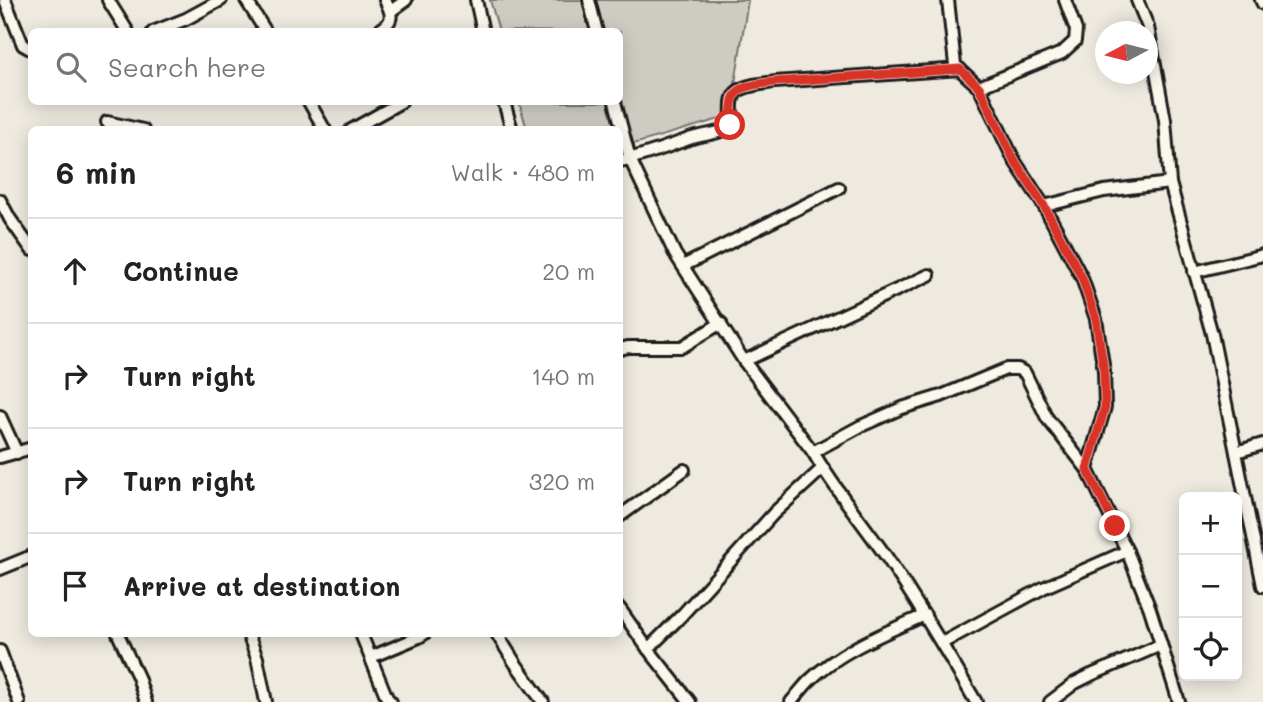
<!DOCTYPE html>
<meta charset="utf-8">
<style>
:root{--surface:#fff;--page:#f2f2f2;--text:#222;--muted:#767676;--line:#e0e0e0}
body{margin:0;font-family:Mali,sans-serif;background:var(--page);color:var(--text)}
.controls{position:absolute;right:21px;bottom:21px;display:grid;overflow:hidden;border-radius:10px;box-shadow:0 4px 18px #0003}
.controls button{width:63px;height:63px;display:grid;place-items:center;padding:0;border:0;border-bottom:2px solid var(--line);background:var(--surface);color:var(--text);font:35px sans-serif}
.compass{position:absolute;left:1095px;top:21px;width:63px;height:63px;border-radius:50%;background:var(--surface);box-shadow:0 4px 18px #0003;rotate:263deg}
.stop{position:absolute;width:21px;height:21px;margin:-16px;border:5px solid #d93025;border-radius:50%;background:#fff}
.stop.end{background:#d93025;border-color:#fff;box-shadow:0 2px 7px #0008}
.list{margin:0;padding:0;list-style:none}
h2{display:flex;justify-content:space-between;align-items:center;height:91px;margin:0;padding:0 28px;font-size:30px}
h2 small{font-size:23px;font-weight:400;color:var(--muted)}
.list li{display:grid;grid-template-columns:46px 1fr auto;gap:21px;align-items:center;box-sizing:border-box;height:105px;padding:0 28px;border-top:2px solid var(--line)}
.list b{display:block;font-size:26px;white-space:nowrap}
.list em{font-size:23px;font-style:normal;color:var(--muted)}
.icon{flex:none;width:38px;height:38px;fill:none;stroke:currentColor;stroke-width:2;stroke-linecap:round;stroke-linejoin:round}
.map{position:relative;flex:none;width:1263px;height:702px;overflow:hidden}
.search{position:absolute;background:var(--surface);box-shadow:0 4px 18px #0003;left:28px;top:28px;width:595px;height:77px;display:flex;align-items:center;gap:18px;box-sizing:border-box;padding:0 24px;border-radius:10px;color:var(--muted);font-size:26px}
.panel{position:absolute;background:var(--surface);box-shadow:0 4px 18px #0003;left:28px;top:126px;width:595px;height:511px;border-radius:10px}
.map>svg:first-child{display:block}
.green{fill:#ceccc2;stroke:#75746f;stroke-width:2}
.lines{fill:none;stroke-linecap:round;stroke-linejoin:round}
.minor-casing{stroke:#1c1c1c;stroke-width:16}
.minor{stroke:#fbf7ec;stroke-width:10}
.route{stroke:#d93025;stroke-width:9}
</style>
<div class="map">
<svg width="1263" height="702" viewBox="0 0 1263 702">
<rect width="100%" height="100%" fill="#eeeadf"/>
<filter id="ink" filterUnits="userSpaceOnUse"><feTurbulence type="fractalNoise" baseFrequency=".0143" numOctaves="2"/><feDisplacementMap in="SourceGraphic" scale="14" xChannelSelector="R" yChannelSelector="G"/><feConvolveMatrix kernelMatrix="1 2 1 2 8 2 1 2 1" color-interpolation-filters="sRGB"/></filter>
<g filter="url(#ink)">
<path class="green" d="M490,0H748L730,116L620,148V130L527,129L519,102H620V32L499,31Z"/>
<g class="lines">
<g class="minor-casing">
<g id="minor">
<path d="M5,0L23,45L32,50"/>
<path d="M108,0L128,32"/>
<path d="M246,0L266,32"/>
<path d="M476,0L483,32"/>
<path d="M589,0L597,32"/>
<path d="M948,0L955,65L979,87L1014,160L1044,206L1082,278L1096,319L1104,371L1105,407L1087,469L1127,551L1150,609L1179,702"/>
<path d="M1137,0L1148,27L1165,120L1170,183L1212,334L1263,586"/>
<path d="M1261,0L1263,4"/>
<path d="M391,11L406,0"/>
<path d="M153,32L186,19L221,0"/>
<path d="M377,32C393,22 394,17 385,0"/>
<path d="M979,87L1062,53L1075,41L1076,30L1065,0"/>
<path d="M309,102L325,130"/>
<path d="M504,102L512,130"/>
<path d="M615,102L630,159L675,254L744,361L813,452C835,490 863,523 888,559C919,605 948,654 976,702"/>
<path d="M107,122L143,130"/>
<path d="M351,130L401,102"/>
<path d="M620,161C644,156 668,146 692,138C702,135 715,134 724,130C739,122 725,100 738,91C748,84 764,84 775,82L960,69"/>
<path d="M0,200L10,219L32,250"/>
<path d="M1044,206L1104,191L1170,183"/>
<path d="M683,266L839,188"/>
<path d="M1194,272L1263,255"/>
<path d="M620,349L628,347H682L721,323"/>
<path d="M744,361L929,275"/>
<path d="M0,416L17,453"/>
<path d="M813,452L861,426L902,408L941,396L1006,369H1018L1025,373L1047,418L1087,469"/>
<path d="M1236,452L1263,444"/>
<path d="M0,457L32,448"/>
<path d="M620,516L684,470"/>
<path d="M0,569L32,556"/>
<path d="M620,609L648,649L690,702"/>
<path d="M118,634L138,677L146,702"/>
<path d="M248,634L257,658L266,702"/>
<path d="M361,634L387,698L391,702"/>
<path d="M497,634L515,663L543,702"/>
<path d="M942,643L1043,588L1127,551"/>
<path d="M648,649L682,615L774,513L823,468"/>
<path d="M0,651L19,702"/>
<path d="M371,657L419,637L424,634"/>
<path d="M791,702C797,695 803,687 809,681C839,651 887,632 925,615"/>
<path d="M1050,702L1075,683L1091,675L1161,645"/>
</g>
</g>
<use href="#minor" class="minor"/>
</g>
</g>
<g class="lines" filter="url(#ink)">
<path class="route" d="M730,125C733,116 730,105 734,97C739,84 764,84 775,82L960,69L979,87L1014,160L1044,206L1082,278L1096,319L1104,371L1105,407L1087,469L1115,526"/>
</g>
</svg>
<div class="controls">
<button>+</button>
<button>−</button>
<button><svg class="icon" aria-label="locate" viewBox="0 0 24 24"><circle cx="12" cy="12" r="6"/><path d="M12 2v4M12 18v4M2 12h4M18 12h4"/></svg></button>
</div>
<svg class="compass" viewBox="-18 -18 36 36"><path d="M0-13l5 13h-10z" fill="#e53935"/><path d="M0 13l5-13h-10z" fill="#767676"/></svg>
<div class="stop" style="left:730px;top:125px"></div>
<div class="stop end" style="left:1115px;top:526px"></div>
<div class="search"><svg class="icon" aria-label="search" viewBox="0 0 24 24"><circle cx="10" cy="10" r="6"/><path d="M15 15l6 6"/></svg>Search here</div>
<section class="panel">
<h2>6 min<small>Walk · 480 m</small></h2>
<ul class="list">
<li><svg class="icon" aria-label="ahead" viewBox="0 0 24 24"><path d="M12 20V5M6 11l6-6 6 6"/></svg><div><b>Continue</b></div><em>20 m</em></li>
<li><svg class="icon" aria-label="right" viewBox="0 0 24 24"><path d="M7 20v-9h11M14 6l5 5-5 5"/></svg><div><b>Turn right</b></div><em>140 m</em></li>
<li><svg class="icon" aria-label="right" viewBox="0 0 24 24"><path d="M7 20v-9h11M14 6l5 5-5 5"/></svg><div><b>Turn right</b></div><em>320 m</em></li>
<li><svg class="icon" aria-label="arrive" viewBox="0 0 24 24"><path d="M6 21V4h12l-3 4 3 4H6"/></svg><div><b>Arrive at destination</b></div></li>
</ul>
</section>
</div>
